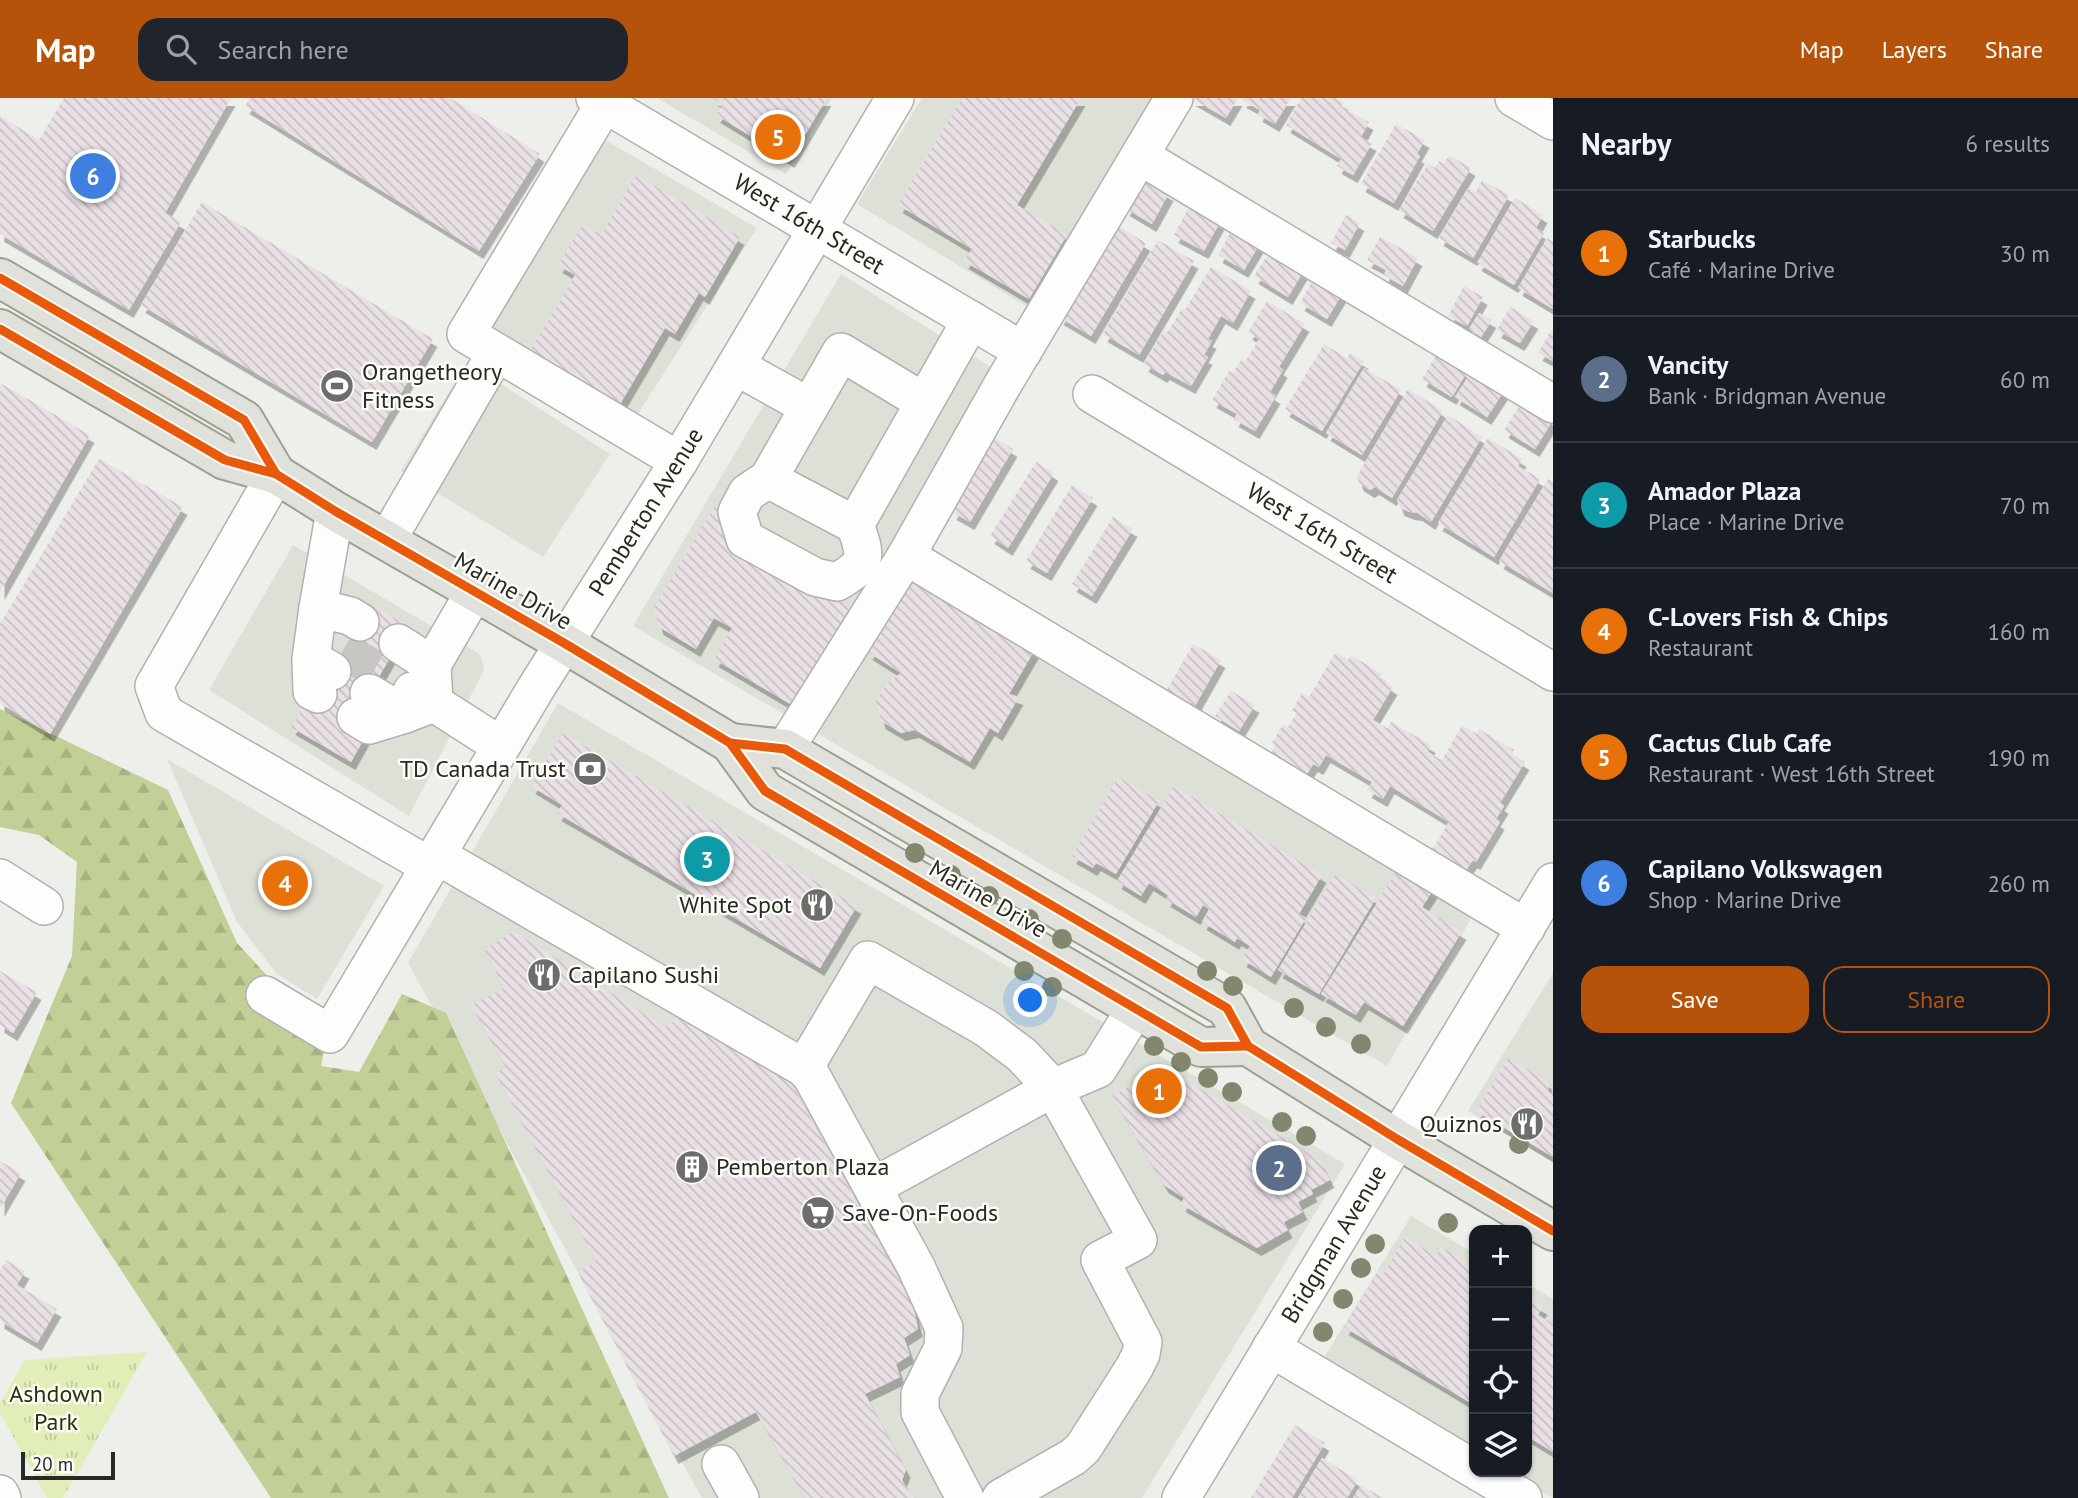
<!DOCTYPE html>
<meta charset="utf-8">
<style>
:root{--surface:#171b24;--page:#20242c;--text:#f1f3f6;--muted:#9ea1a6;--line:#363941;--accent:#b45309}
body{margin:0;font-family:"PT Sans",sans-serif;background:var(--page);color:var(--text)}
.controls{position:absolute;right:21px;bottom:21px;display:grid;overflow:hidden;border-radius:14px;box-shadow:0 2px 5px #0004}
.controls button{width:63px;height:63px;display:grid;place-items:center;padding:0;border:0;border-bottom:2px solid var(--line);background:var(--surface);color:var(--text);font:35px sans-serif}
.scale{position:absolute;left:21px;bottom:18px;width:94px;box-sizing:border-box;padding-left:7px;border:4px solid #282926;border-top:0;font-size:19px;line-height:24px;white-space:nowrap;color:#282926;-webkit-text-stroke:5px #fbfdf6;paint-order:stroke}
.you{position:absolute;left:1031px;top:903px;width:24px;height:24px;margin:-18px;border:5px solid #fff;border-radius:50%;background:#1a73e8;box-shadow:0 0 0 10px #1a73e833}
.badge{display:grid;place-items:center;width:46px;height:46px;border-radius:50%;background:var(--accent);color:#fff;font-size:23px;font-weight:700}
.pin{position:absolute;translate:-50% -50%;border:4px solid #fff;box-shadow:0 2px 7px #0006}
.list{margin:0;padding:0;list-style:none}
h2{display:flex;justify-content:space-between;align-items:center;height:91px;margin:0;padding:0 28px;font-size:30px}
h2 small{font-size:23px;font-weight:400;color:var(--muted)}
.list li{display:grid;grid-template-columns:46px 1fr auto;gap:21px;align-items:center;box-sizing:border-box;height:126px;padding:0 28px;border-top:2px solid var(--line)}
.list b{display:block;font-size:26px;white-space:nowrap}
.list p{margin:0;font-size:23px;white-space:nowrap;color:var(--muted)}
.list em{font-size:23px;font-style:normal;color:var(--muted)}
.actions{display:flex;gap:14px;padding:21px 28px}
.actions a{flex:1;padding:16px 0;border:2px solid var(--accent);border-radius:21px;text-align:center;font-size:24px;color:var(--accent)}
.actions .main{background:var(--accent);color:#fff}
.icon{flex:none;width:38px;height:38px;fill:none;stroke:currentColor;stroke-width:2;stroke-linecap:round;stroke-linejoin:round}
.map{position:relative;flex:none;width:1553px;height:1400px;overflow:hidden}
header{display:flex;align-items:center;gap:42px;box-sizing:border-box;height:98px;padding:0 35px;background:var(--accent);color:#fff}
header strong{font-size:33px}
nav{display:flex;gap:38px;margin-inline-start:auto;font-size:24px}
.search{width:490px;height:63px;background:var(--page);display:flex;align-items:center;gap:18px;box-sizing:border-box;padding:0 24px;border-radius:21px;color:var(--muted);font-size:26px}
main{display:flex}
aside{flex:1;background:var(--surface)}
.map>svg:first-child{display:block}
.built{fill:#dde0d7}
.forest{fill:url(#forest-firs)}
.park{fill:url(#park-tufts)}
.building{fill:url(#building-back-hatch);filter:url(#shadow)}
.lines{fill:none;stroke-linecap:round;stroke-linejoin:round}
.minor-tunnel{stroke:#c6c7c3;stroke-width:37;stroke-dasharray:37 18;stroke-linecap:butt}
.minor-casing{stroke:#b1b2af;stroke-width:40}
.major-casing{stroke:#9c9f92;stroke-width:42}
.minor{stroke:#fcfdfc;stroke-width:37}
.major{stroke:#e0e1db;stroke-width:38}
.cycleway-casing{stroke:#fbfdf6;stroke-width:13}
.cycleway{stroke:#e8590c;stroke-width:9}
.tree{fill:#82886e}
.labels{text-anchor:middle;stroke-width:5;stroke-linejoin:round;paint-order:stroke}
.street-label{font-size:24px;fill:#282926;stroke:#fbfdf6}
.poi-label{font-size:24px;fill:#282926;stroke:#fbfdf6;text-anchor:start}
.park-label{font-size:24px;fill:#2b3309;stroke:#fbfdf6}
</style>
<header>
<strong>Map</strong>
<div class="search"><svg class="icon" aria-label="search" viewBox="0 0 24 24"><circle cx="10" cy="10" r="6"/><path d="M15 15l6 6"/></svg>Search here</div>
<nav><a>Map</a><a>Layers</a><a>Share</a></nav>
</header>
<main>
<div class="map">
<svg width="1553" height="1400" viewBox="0 0 1553 1400">
<defs>
<pattern id="forest-firs" width="22" height="20" patternUnits="userSpaceOnUse" patternTransform="scale(1.75)"><rect width="22" height="20" fill="#c2cf96"/><path d="M5 1l3.5 6h-7zM16 11l3.5 6h-7z" fill="#a7b281"/></pattern>
<pattern id="park-tufts" width="24" height="20" patternUnits="userSpaceOnUse" patternTransform="scale(1.75)"><rect width="24" height="20" fill="#e1eeb8"/><path d="M3 7l-1-3M5 7V3M7 7l1-3M15 17l-1-3M17 17v-4M19 17l1-3" fill="none" stroke="#c1cc9e"/></pattern>
<pattern id="building-back-hatch" width="6" height="6" patternUnits="userSpaceOnUse" patternTransform="scale(1.75)"><rect width="6" height="6" fill="#e9e0e6"/><path d="M-1 5l2 2M0 0l6 6M5-1l2 2" fill="none" stroke="#c8c0c5"/></pattern>
<filter id="shadow"><feDropShadow dx="4.5" dy="8" stdDeviation="0" flood-color="#0004"/></filter>
</defs>
<rect width="100%" height="100%" fill="#edefea"/>
<g class="built">
<path d="M657,0H832L786,76Z"/>
<path d="M922,0H1160L1034,213L857,106Z"/>
<path d="M588,32L757,130L632,325L488,234Z"/>
<path d="M841,176L997,273L883,471L1474,815L1387,968L633,528Z"/>
<path d="M467,264L610,356L543,459L401,373Z"/>
<path d="M293,447L481,557L484,572L409,718L209,592Z"/>
<path d="M558,605L1345,1066L1142,1400H702L408,865Z"/>
<path d="M167,661L384,788L317,901L277,876L237,824Z"/>
<path d="M1553,875V1064L1468,1013Z"/>
<path d="M1411,1118L1474,1155V1354L1322,1263Z"/>
<path d="M1527,1186L1553,1201V1400L1508,1374H1527Z"/>
</g>
<path class="forest" d="M0,611L168,692L237,845L284,896L327,937L321,968L359,974L402,896L446,915L669,1400H271L11,1005L72,858L77,764L39,737L0,729Z"/>
<path class="park" d="M147,1254L63,1400H47L0,1315V1305L25,1262Z"/>
<g class="building">
<path d="M64,0H231L165,115L181,124L129,212L0,136V18L39,42Z"/>
<path d="M250,0H450L540,56L479,153L245,8Z"/>
<path d="M713,0H827L790,62L716,17L723,6Z"/>
<path d="M962,0H1081L1017,107L1067,137L1029,201L964,163L972,151L898,107Z"/>
<path d="M1191,0H1238L1226,20Z"/>
<path d="M1243,0H1291L1275,26L1258,16L1260,12L1242,2Z"/>
<path d="M1301,0H1336L1344,4L1341,9L1369,24L1361,39L1372,45L1353,77L1337,68L1341,61L1286,27Z"/>
<path d="M1396,26L1425,42L1417,56L1420,58L1394,105L1361,86Z"/>
<path d="M1449,57L1471,70L1433,133L1399,112L1428,66L1435,70L1439,63L1444,66Z"/>
<path d="M636,77L740,139L705,199L699,195L675,236L665,230L616,313L526,260L575,177L558,167L583,126L601,137Z"/>
<path d="M1142,80L1169,95L1152,126L1125,110Z"/>
<path d="M1482,82L1509,97L1473,160L1439,140L1468,90L1476,94Z"/>
<path d="M1515,100L1543,117L1536,130L1544,135L1514,187L1477,165Z"/>
<path d="M202,104L433,241L372,344L141,207Z"/>
<path d="M1190,107L1220,124L1204,153L1174,137Z"/>
<path d="M1346,117L1360,125L1345,152L1331,145Z"/>
<path d="M1114,126L1146,145L1091,238L1059,219Z"/>
<path d="M1232,132L1259,147L1244,172L1218,157Z"/>
<path d="M1380,139L1418,160L1403,188L1384,177L1386,172L1367,162Z"/>
<path d="M1547,140L1553,144V211L1518,190Z"/>
<path d="M1158,142L1194,163L1139,257L1103,236Z"/>
<path d="M1270,153L1303,174L1288,199L1254,178Z"/>
<path d="M1211,169L1251,193L1233,225L1221,218L1208,241L1212,243L1204,257L1208,259L1191,288L1165,274L1163,277L1144,266L1164,232L1168,234L1182,210L1185,212Z"/>
<path d="M1314,180L1342,196L1327,221L1300,205Z"/>
<path d="M1464,188L1483,199L1467,228L1448,218Z"/>
<path d="M1267,203L1305,226L1279,269L1283,272L1270,294L1276,298L1255,333L1234,321L1237,316L1212,302L1229,273L1233,275L1241,262L1245,264L1259,241L1248,234Z"/>
<path d="M1510,209L1534,223L1520,245L1497,232Z"/>
<path d="M1479,215L1492,222L1481,239L1469,231Z"/>
<path d="M1551,232L1553,233V263L1538,255Z"/>
<path d="M1324,246L1347,260L1350,255L1364,263L1322,333L1285,311Z"/>
<path d="M1437,256L1467,274L1452,299L1422,281Z"/>
<path d="M1364,270L1401,292L1362,357L1326,335Z"/>
<path d="M1472,273L1504,293L1487,319L1455,299Z"/>
<path d="M0,285L90,337L0,494Z"/>
<path d="M1408,291L1443,313L1392,400L1375,389L1370,392L1359,385L1357,378Z"/>
<path d="M1523,302L1553,322L1535,351L1504,332Z"/>
<path d="M1448,317L1482,339L1431,424L1418,415L1410,414L1400,410L1397,402Z"/>
<path d="M995,340L1013,351L970,424L952,414Z"/>
<path d="M1488,340L1522,361L1518,368L1540,381L1494,459L1438,425Z"/>
<path d="M99,361L183,409L50,636L0,605V526Z"/>
<path d="M1036,364L1054,375L1008,450L990,438Z"/>
<path d="M1548,381L1553,383V495L1499,463Z"/>
<path d="M1072,387L1093,400L1047,475L1026,463Z"/>
<path d="M716,406L722,409L786,481L824,503L829,496L850,509L792,607L714,561L732,530L714,520L696,551L659,529L654,510Z"/>
<path d="M1113,419L1133,431L1092,498L1072,486Z"/>
<path d="M919,473L1037,548L1009,596L1019,599L998,635L990,630L970,664L915,632L901,635L881,623L876,603L886,586L901,575L868,554Z"/>
<path d="M370,506L408,528L356,619L365,639L351,664L291,629L307,603L313,607Z"/>
<path d="M1193,546L1221,562L1195,608L1167,592Z"/>
<path d="M1336,554L1348,562L1351,557L1382,576L1379,580L1393,589L1373,622L1387,630L1391,624L1431,647L1428,654L1442,662L1462,628L1477,636L1479,631L1514,652L1512,656L1525,664L1500,705L1504,708L1496,721L1500,724L1476,764L1473,762L1464,775L1430,755L1449,724L1390,688L1383,701L1367,692L1372,684L1326,657L1319,669L1313,666L1304,681L1269,659L1275,648L1272,645L1283,626L1288,629L1297,615L1292,613L1302,595L1309,599Z"/>
<path d="M1231,593L1255,607L1239,633L1215,618Z"/>
<path d="M563,635L857,808L820,870L557,715L562,707L531,688Z"/>
<path d="M1118,679L1159,703L1116,776L1096,765L1093,770L1072,758Z"/>
<path d="M1174,688L1322,777L1299,816L1306,820L1271,879L1242,861L1250,848L1237,840L1235,844L1202,824L1209,811L1203,807L1196,819L1166,801L1168,797L1149,785L1141,798L1117,783Z"/>
<path d="M1399,769L1434,791L1422,809L1462,834L1403,928L1364,904L1356,917L1321,896Z"/>
<path d="M1335,776L1376,800L1319,896L1278,872Z"/>
<path d="M513,833L665,929L693,912L779,963L913,1206L918,1231L904,1240L910,1257L896,1266L900,1279L865,1296L906,1372L902,1382L911,1397L917,1400H805L756,1314L674,1358L578,1175L596,1163L496,976L506,969L471,907L504,890L485,852Z"/>
<path d="M0,873L37,894L13,935L0,927Z"/>
<path d="M1508,960L1547,983L1549,994L1553,996V1059L1476,1013Z"/>
<path d="M1163,969L1319,1061L1330,1082L1311,1092L1313,1096L1298,1104L1303,1114L1284,1124L1288,1132L1257,1150L1181,1106L1184,1100L1164,1087L1112,998Z"/>
<path d="M0,1063L21,1075L0,1111Z"/>
<path d="M1405,1139L1436,1158L1441,1149L1474,1168V1307L1344,1229L1378,1173L1383,1177Z"/>
<path d="M6,1162L25,1173L17,1187L57,1211L37,1245L0,1223V1173Z"/>
<path d="M1527,1199L1543,1209L1538,1217L1553,1226V1354L1527,1338Z"/>
<path d="M1295,1327L1325,1345L1292,1400H1251Z"/>
<path d="M1322,1360L1358,1382L1347,1400H1298Z"/>
<path d="M1361,1387L1383,1400H1353Z"/>
</g>
<g class="lines">
<path class="minor-tunnel" d="M343,552L381,575"/>
<g class="minor-casing">
<g id="minor">
<path d="M595,0L1023,253"/>
<path d="M608,0L466,236L679,363"/>
<path d="M1514,0L1553,23"/>
<path d="M1140,58L1553,306"/>
<path d="M736,268L809,309"/>
<path d="M1092,296L1553,574"/>
<path d="M924,304L841,254L768,381L855,427L971,222"/>
<path d="M276,376L154,588L164,615L431,769"/>
<path d="M768,381L747,395L737,414L745,441L815,479L837,484C868,466 867,459 855,427"/>
<path d="M387,442L496,255"/>
<path d="M906,458L1526,830"/>
<path d="M318,510L335,413"/>
<path d="M398,545L432,567L434,605L412,593"/>
<path d="M311,561L312,593L318,596"/>
<path d="M432,567L475,493"/>
<path d="M332,573L311,561L318,510L350,518L360,524"/>
<path d="M369,595L405,616L434,605L501,648"/>
<path d="M356,619L369,627L405,616"/>
<path d="M785,651L906,458L1003,286L1174,0"/>
<path d="M438,758L804,970L812,979L916,1169L944,1230L943,1250L920,1296V1314L965,1400"/>
<path d="M0,780L44,808"/>
<path d="M265,897L330,936L536,590L679,363L895,0"/>
<path d="M804,970L868,862L986,930L1022,957L1053,990L1138,1142L1100,1162L1143,1244L1141,1256L1134,1270L1083,1350L1073,1359L1001,1400"/>
<path d="M873,1089L1053,990L1098,971L1136,910"/>
<path d="M1271,1250L1474,1371"/>
<path d="M721,1366L740,1400"/>
<path d="M1479,1374L1523,1400"/>
<path d="M0,1396L2,1400"/>
<path d="M1181,1400L1553,784"/>
</g>
</g>
<g class="major-casing">
<g id="major">
<path d="M0,180L244,322L276,376"/>
<path d="M0,231L225,362L276,376L335,413L564,545L730,645L765,693L1201,949L1248,948"/>
<path d="M730,645L785,651L1227,910L1248,948L1397,1041L1553,1133"/>
</g>
</g>
<use href="#minor" class="minor"/>
<use href="#major" class="major"/>
<g class="cycleway-casing">
<g id="cycleway">
<path d="M0,180L244,322L276,376"/>
<path d="M0,231L225,362L276,376L335,413L564,545L730,645L765,693L1201,949L1248,948"/>
<path d="M730,645L785,651L1227,910L1248,948L1397,1041L1553,1133"/>
</g>
</g>
<use href="#cycleway" class="cycleway"/>
</g>
<g class="tree">
<circle cx="915" cy="755" r="10"/>
<circle cx="951" cy="777" r="10"/>
<circle cx="989" cy="798" r="10"/>
<circle cx="1029" cy="821" r="10"/>
<circle cx="1062" cy="841" r="10"/>
<circle cx="1024" cy="873" r="10"/>
<circle cx="1207" cy="873" r="10"/>
<circle cx="1233" cy="888" r="10"/>
<circle cx="1052" cy="889" r="10"/>
<circle cx="1294" cy="910" r="10"/>
<circle cx="1326" cy="929" r="10"/>
<circle cx="1361" cy="946" r="10"/>
<circle cx="1154" cy="948" r="10"/>
<circle cx="1181" cy="964" r="10"/>
<circle cx="1208" cy="980" r="10"/>
<circle cx="1232" cy="994" r="10"/>
<circle cx="1282" cy="1024" r="10"/>
<circle cx="1306" cy="1038" r="10"/>
<circle cx="1519" cy="1046" r="10"/>
<circle cx="1448" cy="1125" r="10"/>
<circle cx="1375" cy="1146" r="10"/>
<circle cx="1361" cy="1170" r="10"/>
<circle cx="1343" cy="1201" r="10"/>
<circle cx="1323" cy="1234" r="10"/>
</g>
<defs>
<g id="stadium-disc" transform="scale(1.75)"><circle r="9.5" fill="#6d6e6b" stroke="#fbfdf6"/><path d="M0-5a6.5 5 0 1 0 0 10a6.5 5 0 1 0 0-10ZM-3.5-1.8h7v3.6h-7Z" fill="#fff"/></g>
<g id="bank-disc" transform="scale(1.75)"><circle r="9.5" fill="#6d6e6b" stroke="#fbfdf6"/><path d="M-6-4H6V4H-6ZM0-2.3a2.3 2.3 0 1 0 0 4.6a2.3 2.3 0 1 0 0-4.6Z" fill="#fff"/></g>
<g id="restaurant-disc" transform="scale(1.75)"><circle r="9.5" fill="#6d6e6b" stroke="#fbfdf6"/><path d="M-5-6h1v4h1v-4h1v4h1v-4h1v5L-1.5 .5V6h-2V.5L-5-1ZM5-6V6H3V1.5H1.5Q1.5-4 5-6Z" fill="#fff"/></g>
<g id="building-disc" transform="scale(1.75)"><circle r="9.5" fill="#6d6e6b" stroke="#fbfdf6"/><path d="M-4-6H4V6H1V3H-1V6H-4ZM-2.5-4.3h1.7v1.8h-1.7ZM.8-4.3h1.7v1.8H.8ZM-2.5-1h1.7V.8h-1.7ZM.8-1h1.7V.8H.8Z" fill="#fff"/></g>
<g id="supermarket-disc" transform="scale(1.75)"><circle r="9.5" fill="#6d6e6b" stroke="#fbfdf6"/><path d="M-6-5.5h2.5l.6 2H6L4.5 2H-2.5L-4.4-4H-6ZM-1.5 3.2a1.3 1.3 0 1 0 .1 0ZM3 3.2a1.3 1.3 0 1 0 .1 0Z" fill="#fff"/></g>
</defs>
<g fill-rule="evenodd">
<use href="#stadium-disc" x="337" y="288"/>
<use href="#bank-disc" x="590" y="671"/>
<use href="#restaurant-disc" x="817" y="807"/>
<use href="#restaurant-disc" x="544" y="877"/>
<use href="#restaurant-disc" x="1527" y="1026"/>
<use href="#building-disc" x="692" y="1069"/>
<use href="#supermarket-disc" x="818" y="1115"/>
</g>
<g class="labels">
<g class="street-label">
<text transform="translate(809 126) rotate(31)" y="8">West 16th Street</text>
<text transform="translate(646 414) rotate(-58)" y="8">Pemberton Avenue</text>
<text transform="translate(1322 435) rotate(31)" y="8">West 16th Street</text>
<text transform="translate(513 493) rotate(30)" y="8">Marine Drive</text>
<text transform="translate(988 801) rotate(30)" y="8">Marine Drive</text>
<text transform="translate(1334 1146) rotate(-59)" y="8">Bridgman Avenue</text>
</g>
<g class="poi-label">
<text x="362" y="282">Orangetheory<tspan x="362" dy="28">Fitness</tspan></text>
<text x="566" y="679" text-anchor="end">TD Canada Trust</text>
<text x="792" y="815" text-anchor="end">White Spot</text>
<text x="568" y="885">Capilano Sushi</text>
<text x="1502" y="1034" text-anchor="end">Quiznos</text>
<text x="716" y="1077">Pemberton Plaza</text>
<text x="842" y="1123">Save-On-Foods</text>
</g>
<g class="park-label">
<text x="56" y="1304">Ashdown<tspan x="56" dy="28">Park</tspan></text>
</g>
</g>
</svg>
<div class="controls">
<button>+</button>
<button>−</button>
<button><svg class="icon" aria-label="locate" viewBox="0 0 24 24"><circle cx="12" cy="12" r="6"/><path d="M12 2v4M12 18v4M2 12h4M18 12h4"/></svg></button>
<button><svg class="icon" aria-label="layers" viewBox="0 0 24 24"><path d="M12 4l9 5-9 5-9-5zM3 14l9 5 9-5"/></svg></button>
</div>
<div class="scale">20 m</div>
<div class="you"></div>
<div class="pin badge" style="left:1159px;top:993px;background:#e8710a">1</div>
<div class="pin badge" style="left:1279px;top:1070px;background:#5c6f8a">2</div>
<div class="pin badge" style="left:707px;top:761px;background:#0f9aa8">3</div>
<div class="pin badge" style="left:285px;top:785px;background:#e8710a">4</div>
<div class="pin badge" style="left:778px;top:39px;background:#e8710a">5</div>
<div class="pin badge" style="left:93px;top:78px;background:#3f7fe0">6</div>
</div>
<aside>
<h2>Nearby<small>6 results</small></h2>
<ul class="list">
<li><span class="badge" style="background:#e8710a">1</span><div><b>Starbucks</b><p>Café · Marine Drive</p></div><em>30 m</em></li>
<li><span class="badge" style="background:#5c6f8a">2</span><div><b>Vancity</b><p>Bank · Bridgman Avenue</p></div><em>60 m</em></li>
<li><span class="badge" style="background:#0f9aa8">3</span><div><b>Amador Plaza</b><p>Place · Marine Drive</p></div><em>70 m</em></li>
<li><span class="badge" style="background:#e8710a">4</span><div><b>C-Lovers Fish &amp; Chips</b><p>Restaurant</p></div><em>160 m</em></li>
<li><span class="badge" style="background:#e8710a">5</span><div><b>Cactus Club Cafe</b><p>Restaurant · West 16th Street</p></div><em>190 m</em></li>
<li><span class="badge" style="background:#3f7fe0">6</span><div><b>Capilano Volkswagen</b><p>Shop · Marine Drive</p></div><em>260 m</em></li>
</ul>
<div class="actions"><a class="main">Save</a><a>Share</a></div>
</aside>
</main>
